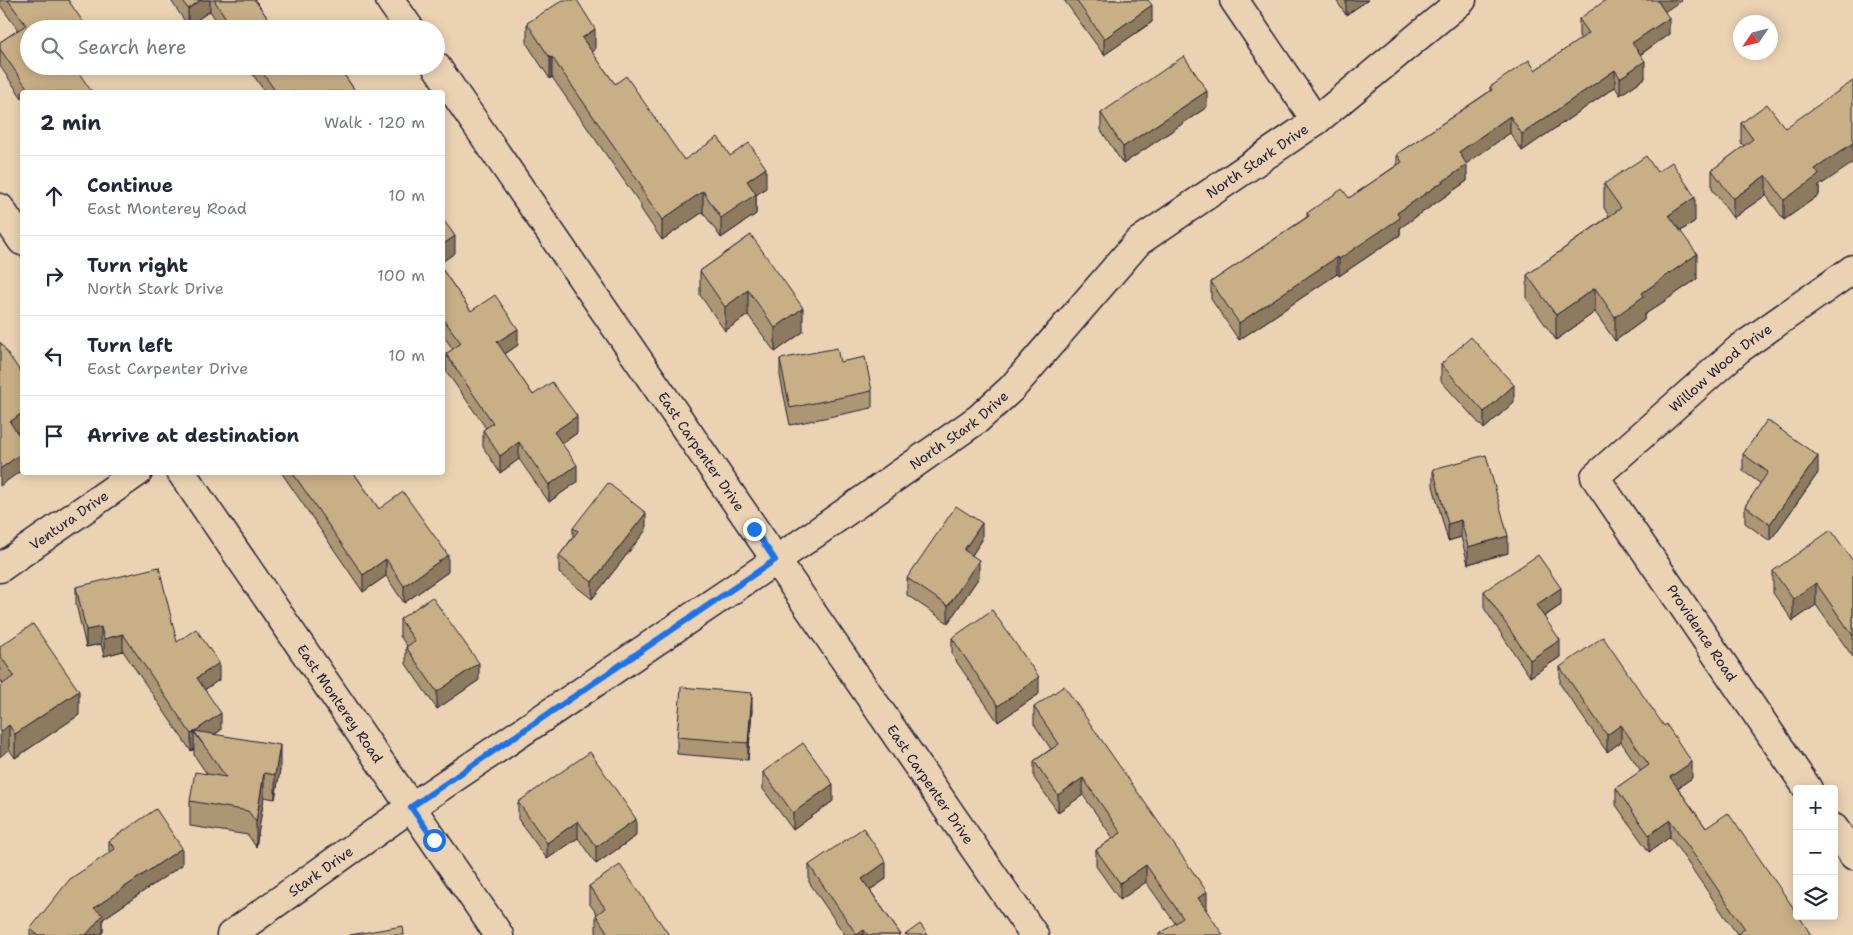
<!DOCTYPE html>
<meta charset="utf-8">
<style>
:root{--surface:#fff;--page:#f6f6f7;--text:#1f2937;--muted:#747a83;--line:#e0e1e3}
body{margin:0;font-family:"Shantell Sans",sans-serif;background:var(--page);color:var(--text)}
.controls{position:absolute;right:15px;bottom:15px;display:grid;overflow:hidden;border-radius:5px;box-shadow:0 2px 12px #0003}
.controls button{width:45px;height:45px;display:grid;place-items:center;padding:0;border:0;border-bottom:1px solid var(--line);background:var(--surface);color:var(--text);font:25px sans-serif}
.compass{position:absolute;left:1733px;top:15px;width:45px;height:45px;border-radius:50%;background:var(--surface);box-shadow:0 2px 12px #0003;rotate:235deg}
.stop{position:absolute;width:15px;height:15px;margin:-11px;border:4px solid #1a73e8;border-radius:50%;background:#fff}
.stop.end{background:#1a73e8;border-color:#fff;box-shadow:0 1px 5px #0008}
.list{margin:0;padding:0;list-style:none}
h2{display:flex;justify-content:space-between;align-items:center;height:65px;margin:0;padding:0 20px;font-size:21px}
h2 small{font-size:16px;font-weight:400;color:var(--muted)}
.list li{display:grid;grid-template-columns:32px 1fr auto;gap:15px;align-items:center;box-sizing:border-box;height:80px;padding:0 20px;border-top:1px solid var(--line)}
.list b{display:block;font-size:19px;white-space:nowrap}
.list p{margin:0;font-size:16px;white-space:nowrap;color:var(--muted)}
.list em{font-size:16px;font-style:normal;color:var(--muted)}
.icon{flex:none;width:28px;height:28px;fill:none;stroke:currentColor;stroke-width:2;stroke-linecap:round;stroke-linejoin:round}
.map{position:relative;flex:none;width:1853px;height:935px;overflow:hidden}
.search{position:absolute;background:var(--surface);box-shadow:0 2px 12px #0003;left:20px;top:20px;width:425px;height:55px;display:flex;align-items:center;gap:12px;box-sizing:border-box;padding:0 18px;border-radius:28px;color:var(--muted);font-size:19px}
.panel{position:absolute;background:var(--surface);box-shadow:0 2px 12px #0003;left:20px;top:90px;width:425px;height:385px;border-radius:5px}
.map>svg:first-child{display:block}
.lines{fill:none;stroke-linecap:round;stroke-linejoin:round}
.minor-casing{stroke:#22223b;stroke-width:31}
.minor{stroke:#ebd2b3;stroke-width:28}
.wall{fill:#ad9673;stroke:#22223b}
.shaded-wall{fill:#8d7a5e;stroke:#22223b}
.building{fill:#c9af86;stroke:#22223b}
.route{stroke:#1a73e8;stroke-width:6}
.labels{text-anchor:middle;stroke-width:4;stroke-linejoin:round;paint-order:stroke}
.street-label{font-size:14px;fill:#22223b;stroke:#ebd2b3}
</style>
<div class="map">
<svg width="1853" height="935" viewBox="0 0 1853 935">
<rect width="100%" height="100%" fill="#ebd2b3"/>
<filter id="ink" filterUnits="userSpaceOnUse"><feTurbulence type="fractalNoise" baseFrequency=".02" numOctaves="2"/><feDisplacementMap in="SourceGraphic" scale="10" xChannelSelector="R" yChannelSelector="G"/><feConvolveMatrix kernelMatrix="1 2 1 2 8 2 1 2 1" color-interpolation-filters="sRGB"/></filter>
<g filter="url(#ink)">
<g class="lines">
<g class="minor-casing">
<g id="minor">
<path d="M390,0L410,29"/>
<path d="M1234,0L1316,121"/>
<path id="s1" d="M436,66L1034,935"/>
<path d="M0,208L22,241"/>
<path id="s2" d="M181,472L499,935"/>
<path id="s3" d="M0,568L138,472"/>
<path id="s4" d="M1808,789L1595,477L1739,349L1853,269"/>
<path d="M1834,828L1853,855"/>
<path id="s5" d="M231,935L411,807L813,535L978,419L1012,388L1138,242L1316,121L1462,0"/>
</g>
</g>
<use href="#minor" class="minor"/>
</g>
<g class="wall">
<path d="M0,0H68L86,29H29L92,92H22V98L0,66V42L18,30L0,5Z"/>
<path d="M172,0H255L275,29H222L210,11L188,26L172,2Z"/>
<path d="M1064,0H1148L1152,22L1104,55Z"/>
<path d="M1336,0H1368L1346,15Z"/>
<path d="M1665,12L1669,34L1640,55L1645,78L1620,95L1615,87L1522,151L1510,133L1466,163L1467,181L1400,228V235L1339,276L1337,274L1239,340L1211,299V282L1307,217V213L1349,198L1397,165V154L1490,91V87L1535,70L1581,39L1579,36V19Z"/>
<path d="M527,23L595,50L592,52L615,84L684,160L730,156L766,188L756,195V214L721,238L703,212L662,240L641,209V205L552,77L550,79L527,44Z"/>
<path d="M247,66H338L356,92H265Z"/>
<path d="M1207,107L1123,164L1101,130V113Z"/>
<path d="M1741,123L1785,128L1819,186V195L1784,220L1766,195L1733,218L1712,189V170L1744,146L1741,143Z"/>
<path d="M1657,172L1695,221L1681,231L1697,279L1644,315V320L1615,341L1595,312L1556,340L1527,299V275L1609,216L1604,208V184Z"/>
<path d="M751,235L803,332L775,352L748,315L725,331L700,295V271Z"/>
<path d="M442,269L471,311L518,345L505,354L533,395L577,433L562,444L577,482L549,502L519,459L500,473L483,447V430L486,428L446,371V354L453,349L442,334Z"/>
<path d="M780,359L840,362L872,391V408L790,425L780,376Z"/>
<path d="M1441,364L1514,402L1484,429L1441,381Z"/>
<path d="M1743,454L1818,473L1770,541L1745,523V506L1761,484L1743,471Z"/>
<path d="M1433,469L1508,553L1468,564L1461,537L1448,541L1433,486Z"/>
<path d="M281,472H353L379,509L448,572L404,603L386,576L363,592Z"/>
<path d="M573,528L646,530L592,599L559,573V556L573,537Z"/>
<path d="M982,540L972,555L979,577L948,623L907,595V578Z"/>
<path d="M1853,561V657L1816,605L1793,621L1773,593V571Z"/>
<path d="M76,587L177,642L219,680L205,689L221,730L215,734L280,770L275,799L264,797L256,847L248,835L190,826V801L207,774L194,755V749L191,751L123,651L104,656L101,644L86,647L76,604Z"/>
<path d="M1484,591L1561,605L1544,617L1560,657L1530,677L1484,608Z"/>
<path d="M400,619L479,680L437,709L406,664V647L407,646L400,636Z"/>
<path d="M952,638L1039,694L998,722L952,655Z"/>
<path d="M0,646L79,715L15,758L9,749L3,684L0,679Z"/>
<path d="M1560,667L1692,778L1678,788L1706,828L1797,913L1737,934L1670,837L1649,852L1616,805V788L1641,771L1621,742L1607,752L1560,684Z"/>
<path d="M1034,707L1207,909L1175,923L1146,882L1120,900L1096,866V850L1113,838L1083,795L1058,812L1034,778V761L1051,749L1034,724Z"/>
<path d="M752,710L748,760L677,754V737Z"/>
<path d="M763,772L833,801L793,830L763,789Z"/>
<path d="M518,802L636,836L596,864L578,838L547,859L518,819Z"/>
<path d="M109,841L182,865L103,919V932L100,935H30V929L109,853Z"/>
<path d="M809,865L886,879L870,890L901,935H845L809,882Z"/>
<path d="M589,886L669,935H598L596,932V915L597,914L589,903Z"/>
</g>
<g class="shaded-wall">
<path d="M201,0H210V11L188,26V9Z"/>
<path d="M1346,0H1368L1346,15Z"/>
<path d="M1657,0H1682L1657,17Z"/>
<path d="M1152,5V22L1104,55V39Z"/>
<path d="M1669,18V34L1632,60V43Z"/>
<path d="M595,29V50L582,58V38Z"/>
<path d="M552,57V77L550,79V58Z"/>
<path d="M1645,61V78L1620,95V78Z"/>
<path d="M1615,70V87L1522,151V134Z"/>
<path d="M1207,91V107L1123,164V147Z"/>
<path d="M1510,116V133L1459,169V152Z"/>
<path d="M1853,143V163L1819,186V195L1784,220V200L1815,169Z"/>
<path d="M1467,165V181L1400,228V235L1339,276V259L1397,213Z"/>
<path d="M766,168V188L756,195V214L721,238V218L747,181Z"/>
<path d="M1766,175V195L1733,218V199Z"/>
<path d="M703,191V212L662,240V220Z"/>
<path d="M1695,197V221L1669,239V215Z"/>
<path d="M455,236V253L442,262V245Z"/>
<path d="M1697,254V279L1644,315V320L1615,341V317L1642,293Z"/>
<path d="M1337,257V274L1239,340V323Z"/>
<path d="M1595,288V312L1556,340V315Z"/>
<path d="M748,290V315L725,331V307Z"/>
<path d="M803,308V332L775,352V328Z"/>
<path d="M518,329V345L497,359V342Z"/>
<path d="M1514,385V402L1484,429V412Z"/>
<path d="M22,413V430L10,439V422Z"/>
<path d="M577,416V433L554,449V432Z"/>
<path d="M519,442V459L500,473V456Z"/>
<path d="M22,453V470L0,486V469Z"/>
<path d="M1818,456V473L1770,541V524Z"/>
<path d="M577,465V482L549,502V485Z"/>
<path d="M646,513V530L592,599V582Z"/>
<path d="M1461,520V537L1448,541V524Z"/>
<path d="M982,523V540L964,567V550Z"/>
<path d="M1508,536V553L1468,564V547Z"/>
<path d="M448,555V572L404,603V586Z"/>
<path d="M386,559V576L363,592V575Z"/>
<path d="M979,560V577L948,623V606Z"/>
<path d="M1816,583V605L1793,621V599Z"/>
<path d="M1561,588V605L1536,622V605Z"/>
<path d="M101,627V644L86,647V630Z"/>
<path d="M123,634V651L104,656V639Z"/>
<path d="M1560,640V657L1530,677V660Z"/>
<path d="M219,663V680L197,695V678Z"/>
<path d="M479,663V680L437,709V692Z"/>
<path d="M1039,677V694L998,722V706Z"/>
<path d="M79,691V715L15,758V734Z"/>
<path d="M752,693V710L748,760V743Z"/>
<path d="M221,713V730L202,743L194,732Z"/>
<path d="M9,725V749L0,757V733Z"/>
<path d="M1621,725V742L1607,752V735Z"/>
<path d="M194,732V749L191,751V734Z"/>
<path d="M280,745V770L275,799V775Z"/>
<path d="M1692,762V778L1670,793V777Z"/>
<path d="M264,773V797L256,847V822Z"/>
<path d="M1083,778V795L1058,812V795Z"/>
<path d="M833,784V801L793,830V813Z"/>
<path d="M636,819V836L596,864V847Z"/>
<path d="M1670,820V837L1649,852V835Z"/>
<path d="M578,821V838L547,859V843Z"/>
<path d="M182,848V865L103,919V932L100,935H86L94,908Z"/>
<path d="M886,862V879L862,895V879Z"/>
<path d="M1146,865V882L1120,900V883Z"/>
<path d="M1207,892V909L1198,915V898Z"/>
<path d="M864,930V935H857Z"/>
</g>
<g class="building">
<path d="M8,0H68L86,26L82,29H29V66H74L92,92H30L0,49V42L26,25Z"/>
<path d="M182,0H201L188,9Z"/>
<path d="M214,0H255L275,29H233Z"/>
<path d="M563,0H577L595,29L582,38L615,84L626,76L684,160L718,137L730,156L749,143L766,168L747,181L756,194L721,218L703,191L662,220L641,189L643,188L552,57L550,58L527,23Z"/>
<path d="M1076,0H1148L1152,5L1104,39Z"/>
<path d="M1606,0H1657L1669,18L1632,43L1645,61L1620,78L1615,70L1522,134L1510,116L1459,152L1467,165L1397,213L1400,218L1339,259L1337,257L1239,323L1211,282L1309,216L1307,213L1342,189L1349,198L1402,162L1397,154L1492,90L1490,87L1529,60L1535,70L1589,33L1579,19Z"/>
<path d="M308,23L312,29H300Z"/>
<path d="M1184,56L1207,91L1123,147L1101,113Z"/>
<path d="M258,66H338L356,92H284L282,90L278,92H276Z"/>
<path d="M1853,81V143L1815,169L1819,175L1784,200L1766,175L1733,199L1712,170L1753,139L1741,123L1767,104L1785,128Z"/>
<path d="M1646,156L1657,172L1672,162L1695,197L1669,215L1697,254L1642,293L1644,296L1615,317L1595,288L1556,315L1527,275L1621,208L1604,184Z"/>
<path d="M442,218L455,236L442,245Z"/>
<path d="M751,235L803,308L775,328L748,290L725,307L700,271Z"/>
<path d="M442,269L471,311L495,295L518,329L497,342L533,395L552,382L577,416L554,432L577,465L549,485L519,442L500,456L483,430L493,423L446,354L461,343L442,317Z"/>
<path d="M1471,337L1514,385L1484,412L1441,364Z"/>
<path d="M0,342L22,374V413L10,422L22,440V453L0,469Z"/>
<path d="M837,348L840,362L865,357L872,391L790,408L780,359Z"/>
<path d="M1767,420L1818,456L1770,524L1745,506L1768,472L1743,454Z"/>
<path d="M1486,455L1508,536L1468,547L1461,520L1448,524L1433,469Z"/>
<path d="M292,472H353L379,509L403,492L448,555L404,586L386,559L363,575Z"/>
<path d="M608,483L646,513L592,582L559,556L578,531L573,528Z"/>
<path d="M956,506L982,523L964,550L979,560L948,606L907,578Z"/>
<path d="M1831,530L1853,561V636L1816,583L1793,599L1773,571Z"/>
<path d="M1538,555L1561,588L1536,605L1560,640L1530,660L1484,591Z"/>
<path d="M159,567L177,642L196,629L219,663L197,678L221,713L191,734L123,634L104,639L101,627L86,630L76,587Z"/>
<path d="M432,597L479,663L437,692L406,647L415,641L400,619Z"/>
<path d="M992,610L1039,677L998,706L952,638Z"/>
<path d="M33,624L79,691L15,734L9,725L0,733V686L14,676L0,655V646Z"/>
<path d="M1603,637L1664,726L1666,724L1692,762L1670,777L1706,828L1728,813L1797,913V916H1799L1811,935H1736L1745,929L1670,820L1649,835L1616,788L1649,765L1621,725L1607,735L1560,667Z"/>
<path d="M1064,686L1207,892L1198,898L1223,935H1158L1183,918L1146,865L1120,883L1096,850L1121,833L1083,778L1058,795L1034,761L1059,744L1034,707Z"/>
<path d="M681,687L752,693L748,743L677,737Z"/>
<path d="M194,731L280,745L275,775L264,773L256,822L248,811L190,801L195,772L226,777Z"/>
<path d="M803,743L833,784L793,813L763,772Z"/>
<path d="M590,752L636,819L596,847L578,821L547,843L518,802Z"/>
<path d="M156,809L182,848L94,908L103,915L86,935H38L30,929L70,879L115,849L109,841Z"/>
<path d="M863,828L886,862L862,879L901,935H868L864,930L857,935L809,865Z"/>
<path d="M620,865L669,935H609L596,915L605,908L589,886Z"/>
<path d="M920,924L928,935H905Z"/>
<path d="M403,926L404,935H350Z"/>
</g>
</g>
<g class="lines" filter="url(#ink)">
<path class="route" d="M434,840L411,807L775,560L754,529"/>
</g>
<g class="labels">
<g class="street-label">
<text dy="5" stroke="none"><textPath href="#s5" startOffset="1291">North Stark Drive</textPath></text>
<text dy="5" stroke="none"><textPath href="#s4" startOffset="544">Willow Wood Drive</textPath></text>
<text dy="5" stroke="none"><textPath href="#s5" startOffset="886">North Stark Drive</textPath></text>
<text dy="5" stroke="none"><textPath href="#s1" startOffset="468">East Carpenter Drive</textPath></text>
<text dy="5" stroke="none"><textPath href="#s3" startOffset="84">Ventura Drive</textPath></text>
<text transform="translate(1702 633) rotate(56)" y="5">Providence Road</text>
<text dy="5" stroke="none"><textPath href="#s2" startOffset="281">East Monterey Road</textPath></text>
<text dy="5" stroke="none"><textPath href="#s1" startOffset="872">East Carpenter Drive</textPath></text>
<text dy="5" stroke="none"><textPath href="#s5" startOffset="110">Stark Drive</textPath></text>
</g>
</g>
</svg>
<div class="controls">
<button>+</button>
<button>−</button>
<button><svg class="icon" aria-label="layers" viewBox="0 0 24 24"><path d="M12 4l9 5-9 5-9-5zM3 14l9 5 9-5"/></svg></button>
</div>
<svg class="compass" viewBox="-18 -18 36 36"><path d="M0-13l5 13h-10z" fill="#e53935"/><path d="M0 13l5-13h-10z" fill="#747a83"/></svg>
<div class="stop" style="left:434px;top:840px"></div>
<div class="stop end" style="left:754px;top:529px"></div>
<div class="search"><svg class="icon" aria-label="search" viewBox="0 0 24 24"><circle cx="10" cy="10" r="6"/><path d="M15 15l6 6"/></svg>Search here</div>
<section class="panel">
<h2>2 min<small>Walk · 120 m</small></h2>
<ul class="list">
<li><svg class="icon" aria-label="ahead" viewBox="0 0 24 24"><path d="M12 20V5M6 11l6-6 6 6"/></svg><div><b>Continue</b><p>East Monterey Road</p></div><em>10 m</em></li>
<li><svg class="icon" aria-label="right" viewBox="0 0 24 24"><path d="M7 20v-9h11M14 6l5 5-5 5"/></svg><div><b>Turn right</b><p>North Stark Drive</p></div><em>100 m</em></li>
<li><svg class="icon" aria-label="left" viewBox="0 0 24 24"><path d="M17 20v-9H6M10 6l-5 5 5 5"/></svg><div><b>Turn left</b><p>East Carpenter Drive</p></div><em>10 m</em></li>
<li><svg class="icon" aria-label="arrive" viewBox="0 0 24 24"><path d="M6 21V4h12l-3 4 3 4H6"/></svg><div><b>Arrive at destination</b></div></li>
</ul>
</section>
</div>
